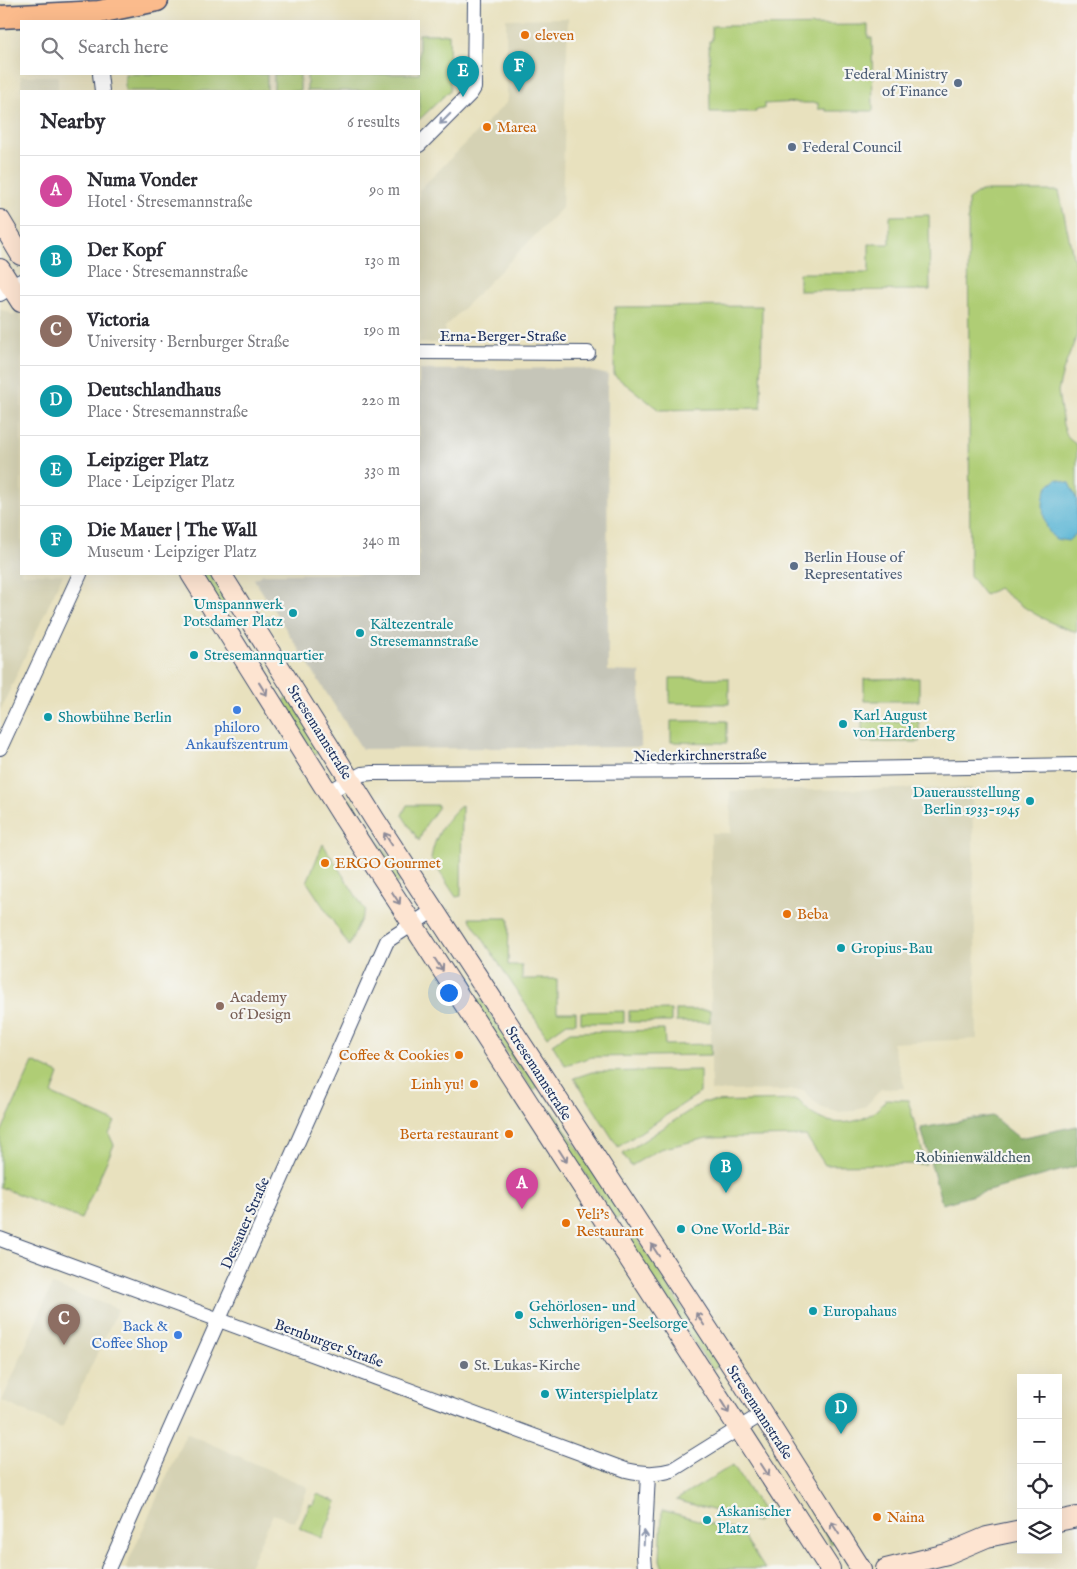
<!DOCTYPE html>
<meta charset="utf-8">
<style>
:root{--surface:#fff;--page:#f2f2f3;--text:#2b2b33;--muted:#7c7c81;--line:#e1e1e2;--accent:#0b8043}
body{margin:0;font-family:"IM FELL English",serif;background:var(--page);color:var(--text)}
.controls{position:absolute;right:15px;bottom:15px;display:grid;overflow:hidden;border-radius:0px;box-shadow:0 5px 20px #0002}
.controls button{width:45px;height:45px;display:grid;place-items:center;padding:0;border:0;border-bottom:1px solid var(--line);background:var(--surface);color:var(--text);font:25px sans-serif}
.you{position:absolute;left:448px;top:992px;width:18px;height:18px;margin:-12px;border:4px solid #fff;border-radius:50%;background:#1a73e8;box-shadow:0 0 0 8px #1a73e833}
.badge{display:grid;place-items:center;width:32px;height:32px;border-radius:50%;background:var(--accent);color:#fff;font-size:16px;font-weight:700}
.pin{position:absolute;translate:-50% -41px;filter:drop-shadow(0 1px 2px #0008)}
.pin::after{content:'';position:absolute;top:26px;width:18px;height:15px;background:inherit;clip-path:polygon(0 0,100% 0,50% 100%)}
.list{margin:0;padding:0;list-style:none}
h2{display:flex;justify-content:space-between;align-items:center;height:65px;margin:0;padding:0 20px;font-size:21px}
h2 small{font-size:16px;font-weight:400;color:var(--muted)}
.list li{display:grid;grid-template-columns:32px 1fr auto;gap:15px;align-items:center;box-sizing:border-box;height:70px;padding:0 20px;border-top:1px solid var(--line)}
.list b{display:block;font-size:19px;white-space:nowrap}
.list p{margin:0;font-size:16px;white-space:nowrap;color:var(--muted)}
.list em{font-size:16px;font-style:normal;color:var(--muted)}
.icon{flex:none;width:28px;height:28px;fill:none;stroke:currentColor;stroke-width:2;stroke-linecap:round;stroke-linejoin:round}
.map{position:relative;flex:none;width:1077px;height:1569px;overflow:hidden}
.search{position:absolute;background:var(--surface);box-shadow:0 5px 20px #0002;left:20px;top:20px;width:400px;height:55px;display:flex;align-items:center;gap:12px;box-sizing:border-box;padding:0 18px;border-radius:0px;color:var(--muted);font-size:19px}
.panel{position:absolute;background:var(--surface);box-shadow:0 5px 20px #0002;left:20px;top:90px;width:400px;height:485px;border-radius:0px}
.map>svg:first-child{display:block}
.built{fill:#d5d2b4}
.industrial{fill:#c5c5b8}
.green{fill:#afcd74;stroke:#657e69}
.forest{fill:#8bb066;stroke:#537062}
.water{fill:#56b4d4;stroke:#387299}
.lines{fill:none;stroke-linecap:round;stroke-linejoin:round}
.street-casing{stroke:#3a4a6c;stroke-width:16}
.secondary-casing{stroke:#3a4a6c;stroke-width:22}
.primary-casing{stroke:#3a4a6c;stroke-width:25}
.street{stroke:#fff;stroke-width:14}
.secondary{stroke:#fde4d1;stroke-width:20}
.primary{stroke:#fbbb8c;stroke-width:22}
.oneway{stroke:#8d97ae}
.oneway2{stroke:#8c8a98}
.food-dot{fill:#e8710a;stroke:#f6f6f2;stroke-width:2}
.service-dot{fill:#5c6f8a;stroke:#f6f6f2;stroke-width:2}
.culture-dot{fill:#0f9aa8;stroke:#f6f6f2;stroke-width:2}
.shop-dot{fill:#3f7fe0;stroke:#f6f6f2;stroke-width:2}
.education-dot{fill:#8d6e63;stroke:#f6f6f2;stroke-width:2}
.worship-dot{fill:#6b7280;stroke:#f6f6f2;stroke-width:2}
.labels{text-anchor:middle;stroke-width:4.5;stroke-linejoin:round;paint-order:stroke}
.food-label{font-size:15px;fill:#c56008;stroke:#f6f6f2;text-anchor:start}
.service-label{font-size:15px;fill:#4e5e75;stroke:#f6f6f2;text-anchor:start}
.street-label{font-size:15px;fill:#1b2f5e;stroke:#f6f6f2}
.culture-label{font-size:15px;fill:#0d838f;stroke:#f6f6f2;text-anchor:start}
.shop-label{font-size:15px;fill:#366cbe;stroke:#f6f6f2}
.education-label{font-size:15px;fill:#785e54;stroke:#f6f6f2;text-anchor:start}
.park-label{font-size:15px;fill:#405664;stroke:#f6f6f2}
.worship-label{font-size:15px;fill:#5b616d;stroke:#f6f6f2;text-anchor:start}
</style>
<div class="map">
<svg width="1077" height="1569" viewBox="0 0 1077 1569">
<rect width="100%" height="100%" fill="#f6f6f2"/>
<filter id="ink" filterUnits="userSpaceOnUse"><feTurbulence type="fractalNoise" baseFrequency=".02" numOctaves="2"/><feDisplacementMap in="SourceGraphic" scale="10" xChannelSelector="R" yChannelSelector="G"/><feConvolveMatrix kernelMatrix="1 2 1 2 8 2 1 2 1" color-interpolation-filters="sRGB"/></filter>
<filter id="wash" filterUnits="userSpaceOnUse"><feTurbulence type="fractalNoise" baseFrequency=".0096" numOctaves="4" result="noise"/><feDisplacementMap in="SourceGraphic" scale="20" xChannelSelector="R" yChannelSelector="G"/><feGaussianBlur stdDeviation="1.12" result="paint"/><feColorMatrix in="noise" values="0 0 0 0 0 0 0 0 0 0 0 0 0 0 0 0 0 1.4 0 .05"/><feComposite in="paint" operator="in"/></filter>
<g filter="url(#wash)">
<rect width="100%" height="100%" fill="#e8e1be"/>
<g class="built">
<path d="M568,18L562,208L445,327V343H419V190L507,102L506,19Z"/>
<path d="M21,76H58V91H21V113Z"/>
<path d="M0,310L7,311L12,315L18,312L21,318V574H63L0,711Z"/>
<path d="M972,788L977,1039L892,1043L905,1088L881,1089L866,1106L854,1111L838,1112L822,1108L809,1097L804,1090L711,1091V833H731L730,791Z"/>
<path d="M52,1285L118,1309L62,1428L2,1401Z"/>
<path d="M186,1433L308,1487L295,1522L273,1514L248,1569H125Z"/>
</g>
<path class="industrial" d="M580,368L608,375L607,388L608,671L640,672L641,747L362,749L254,579L263,574H419V370Z"/>
<g class="green">
<path d="M868,25V38H872L873,111H826V109H818V103H797V102L764,104V109L756,110V112H710L709,41H712V26Z"/>
<path d="M419,34H449L450,90L419,120V91H307V74H419Z"/>
<path d="M125,74H267V91H126L125,90Z"/>
<rect x="274" y="74" width="26" height="17"/>
<path d="M981,191H1059L1077,275V335L1063,371L1058,391L1063,425L1068,438L1077,445V632C1047,624 1022,607 998,588L985,595L970,576L968,200Z"/>
<path d="M929,215L930,290L799,291V273H869V244H890V216Z"/>
<path d="M762,306L761,408L659,410L614,375L615,307Z"/>
<path d="M201,574H212L232,607L224,612Z"/>
<path d="M670,678H729V704L670,703Z"/>
<path d="M919,678V701H864V679Z"/>
<path d="M288,695L322,751L314,755L282,705Z"/>
<path d="M671,721H727V743L671,742Z"/>
<rect x="862" y="721" width="57" height="21"/>
<path d="M348,799H350L404,879L396,884L345,802Z"/>
<path d="M407,805H438V808L425,826L419,841L402,815Z"/>
<path d="M462,805L461,896L456,897L431,859C434,837 445,819 462,805Z"/>
<path d="M323,844L365,910L349,946L307,882Z"/>
<path d="M469,918H509L508,965H522V979H557V1012H576V1023H567L547,1037Z"/>
<path d="M453,955L467,977L461,981L446,960Z"/>
<path d="M479,999H481L538,1087L533,1091L474,1003Z"/>
<path d="M671,1010V1022H629V1011Z"/>
<rect x="676" y="1010" width="34" height="12"/>
<path d="M624,1011V1023H581V1012Z"/>
<path d="M664,1030L665,1045L711,1044V1055L592,1057L565,1065L552,1044L570,1032Z"/>
<path d="M33,1062L59,1074L52,1094L115,1122L109,1134L114,1145L81,1219L0,1187V1135Z"/>
<path d="M700,1070V1093L618,1147L574,1078L592,1072Z"/>
<path d="M886,1099L908,1100L926,1164L825,1165L806,1136L707,1138L660,1149L631,1166L623,1154L703,1102L798,1100C803,1105 807,1110 812,1114C836,1130 871,1123 886,1099Z"/>
<path d="M553,1111L622,1215L616,1220L547,1116L548,1114Z"/>
<path d="M634,1237L637,1238L718,1363V1366L712,1369L629,1242Z"/>
<path d="M776,1453L837,1540L831,1544L829,1540L775,1456Z"/>
<path d="M733,1465L766,1516L756,1522L676,1500Z"/>
<path d="M317,1494L337,1502L322,1538L299,1528L310,1504L313,1505Z"/>
<path d="M662,1510L741,1532C748,1545 757,1556 765,1569H663L660,1560Z"/>
</g>
<path class="forest" d="M992,1116L1019,1138L1077,1126V1166L942,1204L921,1128Z"/>
<path class="water" d="M1057,479L1069,483L1077,500V533L1068,541C1065,540 1059,540 1056,539C1043,532 1039,498 1048,487C1050,484 1054,482 1057,479Z"/>
</g>
<g filter="url(#ink)">
<g class="lines">
<g class="street-casing">
<g id="street">
<path d="M100,74L102,91"/>
<path d="M419,145L471,93L474,88L475,0"/>
<path d="M0,294L21,281"/>
<path d="M419,352L588,353"/>
<path d="M0,748L80,574"/>
<path d="M328,792L362,774L372,773L738,771L1077,765"/>
<path d="M0,1239L626,1470C642,1474 656,1475 672,1470L762,1414"/>
<path d="M108,1569L387,941L434,910"/>
<path d="M645,1569L644,1555L648,1474"/>
</g>
</g>
<g class="secondary-casing">
<g id="secondary">
<path d="M0,220L21,255"/>
<path d="M0,269L21,302"/>
<path d="M191,574L342,815L830,1569"/>
<path d="M221,574L375,820L743,1383L861,1569"/>
<path d="M1058,1521L1077,1517"/>
<path d="M886,1569L947,1554L987,1537L1021,1530"/>
</g>
</g>
<g class="primary-casing">
<path id="primary" d="M0,17L99,12L157,0"/>
</g>
<use href="#street" class="street"/>
<use href="#secondary" class="secondary"/>
<use href="#primary" class="primary"/>
</g>
<defs><path id="oneway-shaft" d="M-6 0H5M1.5-3L5.5 0L1.5 3" fill="none" stroke-width="1.6" stroke-linecap="round" stroke-linejoin="round" transform="scale(1.25)"/></defs>
<g class="oneway">
<use href="#oneway-shaft" transform="translate(445 119) rotate(135)"/>
<use href="#oneway-shaft" transform="translate(644 1538) rotate(-88)"/>
</g>
<g class="oneway2">
<use href="#oneway-shaft" transform="translate(263 689) rotate(58)"/>
<use href="#oneway-shaft" transform="translate(388 839) rotate(-123)"/>
<use href="#oneway-shaft" transform="translate(396 898) rotate(57)"/>
<use href="#oneway-shaft" transform="translate(439 965) rotate(57)"/>
<use href="#oneway-shaft" transform="translate(563 1156) rotate(57)"/>
<use href="#oneway-shaft" transform="translate(655 1250) rotate(-123)"/>
<use href="#oneway-shaft" transform="translate(700 1319) rotate(-123)"/>
<use href="#oneway-shaft" transform="translate(725 1407) rotate(58)"/>
<use href="#oneway-shaft" transform="translate(765 1470) rotate(57)"/>
<use href="#oneway-shaft" transform="translate(835 1528) rotate(-123)"/>
</g>
</g>
<g class="food-dot">
<circle cx="525" cy="35" r="5"/>
<circle cx="487" cy="127" r="5"/>
<circle cx="325" cy="863" r="5"/>
<circle cx="787" cy="914" r="5"/>
<circle cx="459" cy="1055" r="5"/>
<circle cx="474" cy="1084" r="5"/>
<circle cx="509" cy="1134" r="5"/>
<circle cx="566" cy="1223" r="5"/>
<circle cx="877" cy="1517" r="5"/>
</g>
<g class="service-dot">
<circle cx="958" cy="83" r="5"/>
<circle cx="792" cy="147" r="5"/>
<circle cx="794" cy="566" r="5"/>
</g>
<g class="culture-dot">
<circle cx="293" cy="613" r="5"/>
<circle cx="360" cy="633" r="5"/>
<circle cx="194" cy="655" r="5"/>
<circle cx="48" cy="717" r="5"/>
<circle cx="843" cy="724" r="5"/>
<circle cx="1030" cy="801" r="5"/>
<circle cx="841" cy="948" r="5"/>
<circle cx="681" cy="1229" r="5"/>
<circle cx="813" cy="1311" r="5"/>
<circle cx="519" cy="1315" r="5"/>
<circle cx="545" cy="1394" r="5"/>
<circle cx="707" cy="1520" r="5"/>
</g>
<g class="shop-dot">
<circle cx="237" cy="710" r="5"/>
<circle cx="178" cy="1335" r="5"/>
</g>
<circle class="education-dot" cx="220" cy="1006" r="5"/>
<circle class="worship-dot" cx="464" cy="1365" r="5"/>
<g class="labels">
<g class="food-label">
<text x="535" y="40">eleven</text>
<text x="497" y="132">Marea</text>
<text x="335" y="868">ERGO Gourmet</text>
<text x="797" y="919">Beba</text>
<text x="449" y="1060" text-anchor="end">Coffee &amp; Cookies</text>
<text x="464" y="1089" text-anchor="end">Linh yu!</text>
<text x="499" y="1139" text-anchor="end">Berta restaurant</text>
<text x="576" y="1219">Veli's<tspan x="576" dy="17">Restaurant</tspan></text>
<text x="887" y="1522">Naina</text>
</g>
<g class="service-label">
<text x="948" y="79" text-anchor="end">Federal Ministry<tspan x="948" dy="17">of Finance</tspan></text>
<text x="802" y="152">Federal Council</text>
<text x="804" y="562">Berlin House of<tspan x="804" dy="17">Representatives</tspan></text>
</g>
<g class="street-label">
<text x="503" y="341">Erna-Berger-Straße</text>
<text transform="translate(320 732) rotate(58)" y="5">Stresemannstraße</text>
<text transform="translate(700 755) rotate(-1)" y="5">Niederkirchnerstraße</text>
<text transform="translate(539 1073) rotate(57)" y="5">Stresemannstraße</text>
<text transform="translate(245 1223) rotate(-66)" y="5">Dessauer Straße</text>
<text transform="translate(329 1343) rotate(20)" y="5">Bernburger Straße</text>
<text transform="translate(760 1412) rotate(57)" y="5">Stresemannstraße</text>
</g>
<g class="culture-label">
<text x="283" y="609" text-anchor="end">Umspannwerk<tspan x="283" dy="17">Potsdamer Platz</tspan></text>
<text x="370" y="629">Kältezentrale<tspan x="370" dy="17">Stresemannstraße</tspan></text>
<text x="204" y="660">Stresemannquartier</text>
<text x="853" y="720">Karl August<tspan x="853" dy="17">von Hardenberg</tspan></text>
<text x="58" y="722">Showbühne Berlin</text>
<text x="1020" y="797" text-anchor="end">Dauerausstellung<tspan x="1020" dy="17">Berlin 1933-1945</tspan></text>
<text x="851" y="953">Gropius-Bau</text>
<text x="691" y="1234">One World-Bär</text>
<text x="529" y="1311">Gehörlosen- und<tspan x="529" dy="17">Schwerhörigen-Seelsorge</tspan></text>
<text x="823" y="1316">Europahaus</text>
<text x="555" y="1399">Winterspielplatz</text>
<text x="717" y="1516">Askanischer<tspan x="717" dy="17">Platz</tspan></text>
</g>
<g class="shop-label">
<text x="237" y="732">philoro<tspan x="237" dy="17">Ankaufszentrum</tspan></text>
<text x="168" y="1331" text-anchor="end">Back &amp;<tspan x="168" dy="17">Coffee Shop</tspan></text>
</g>
<g class="education-label">
<text x="230" y="1002">Academy<tspan x="230" dy="17">of Design</tspan></text>
</g>
<g class="park-label">
<text x="973" y="1162">Robinienwäldchen</text>
</g>
<g class="worship-label">
<text x="474" y="1370">St. Lukas-Kirche</text>
</g>
</g>
</svg>
<div class="controls">
<button>+</button>
<button>−</button>
<button><svg class="icon" aria-label="locate" viewBox="0 0 24 24"><circle cx="12" cy="12" r="6"/><path d="M12 2v4M12 18v4M2 12h4M18 12h4"/></svg></button>
<button><svg class="icon" aria-label="layers" viewBox="0 0 24 24"><path d="M12 4l9 5-9 5-9-5zM3 14l9 5 9-5"/></svg></button>
</div>
<div class="you"></div>
<div class="pin badge" style="left:522px;top:1209px;background:#d1479c">A</div>
<div class="pin badge" style="left:726px;top:1193px;background:#0f9aa8">B</div>
<div class="pin badge" style="left:64px;top:1345px;background:#8d6e63">C</div>
<div class="pin badge" style="left:841px;top:1434px;background:#0f9aa8">D</div>
<div class="pin badge" style="left:463px;top:97px;background:#0f9aa8">E</div>
<div class="pin badge" style="left:519px;top:92px;background:#0f9aa8">F</div>
<div class="search"><svg class="icon" aria-label="search" viewBox="0 0 24 24"><circle cx="10" cy="10" r="6"/><path d="M15 15l6 6"/></svg>Search here</div>
<section class="panel">
<h2>Nearby<small>6 results</small></h2>
<ul class="list">
<li><span class="badge" style="background:#d1479c">A</span><div><b>Numa Vonder</b><p>Hotel · Stresemannstraße</p></div><em>90 m</em></li>
<li><span class="badge" style="background:#0f9aa8">B</span><div><b>Der Kopf</b><p>Place · Stresemannstraße</p></div><em>130 m</em></li>
<li><span class="badge" style="background:#8d6e63">C</span><div><b>Victoria</b><p>University · Bernburger Straße</p></div><em>190 m</em></li>
<li><span class="badge" style="background:#0f9aa8">D</span><div><b>Deutschlandhaus</b><p>Place · Stresemannstraße</p></div><em>220 m</em></li>
<li><span class="badge" style="background:#0f9aa8">E</span><div><b>Leipziger Platz</b><p>Place · Leipziger Platz</p></div><em>330 m</em></li>
<li><span class="badge" style="background:#0f9aa8">F</span><div><b>Die Mauer | The Wall</b><p>Museum · Leipziger Platz</p></div><em>340 m</em></li>
</ul>
</section>
</div>
